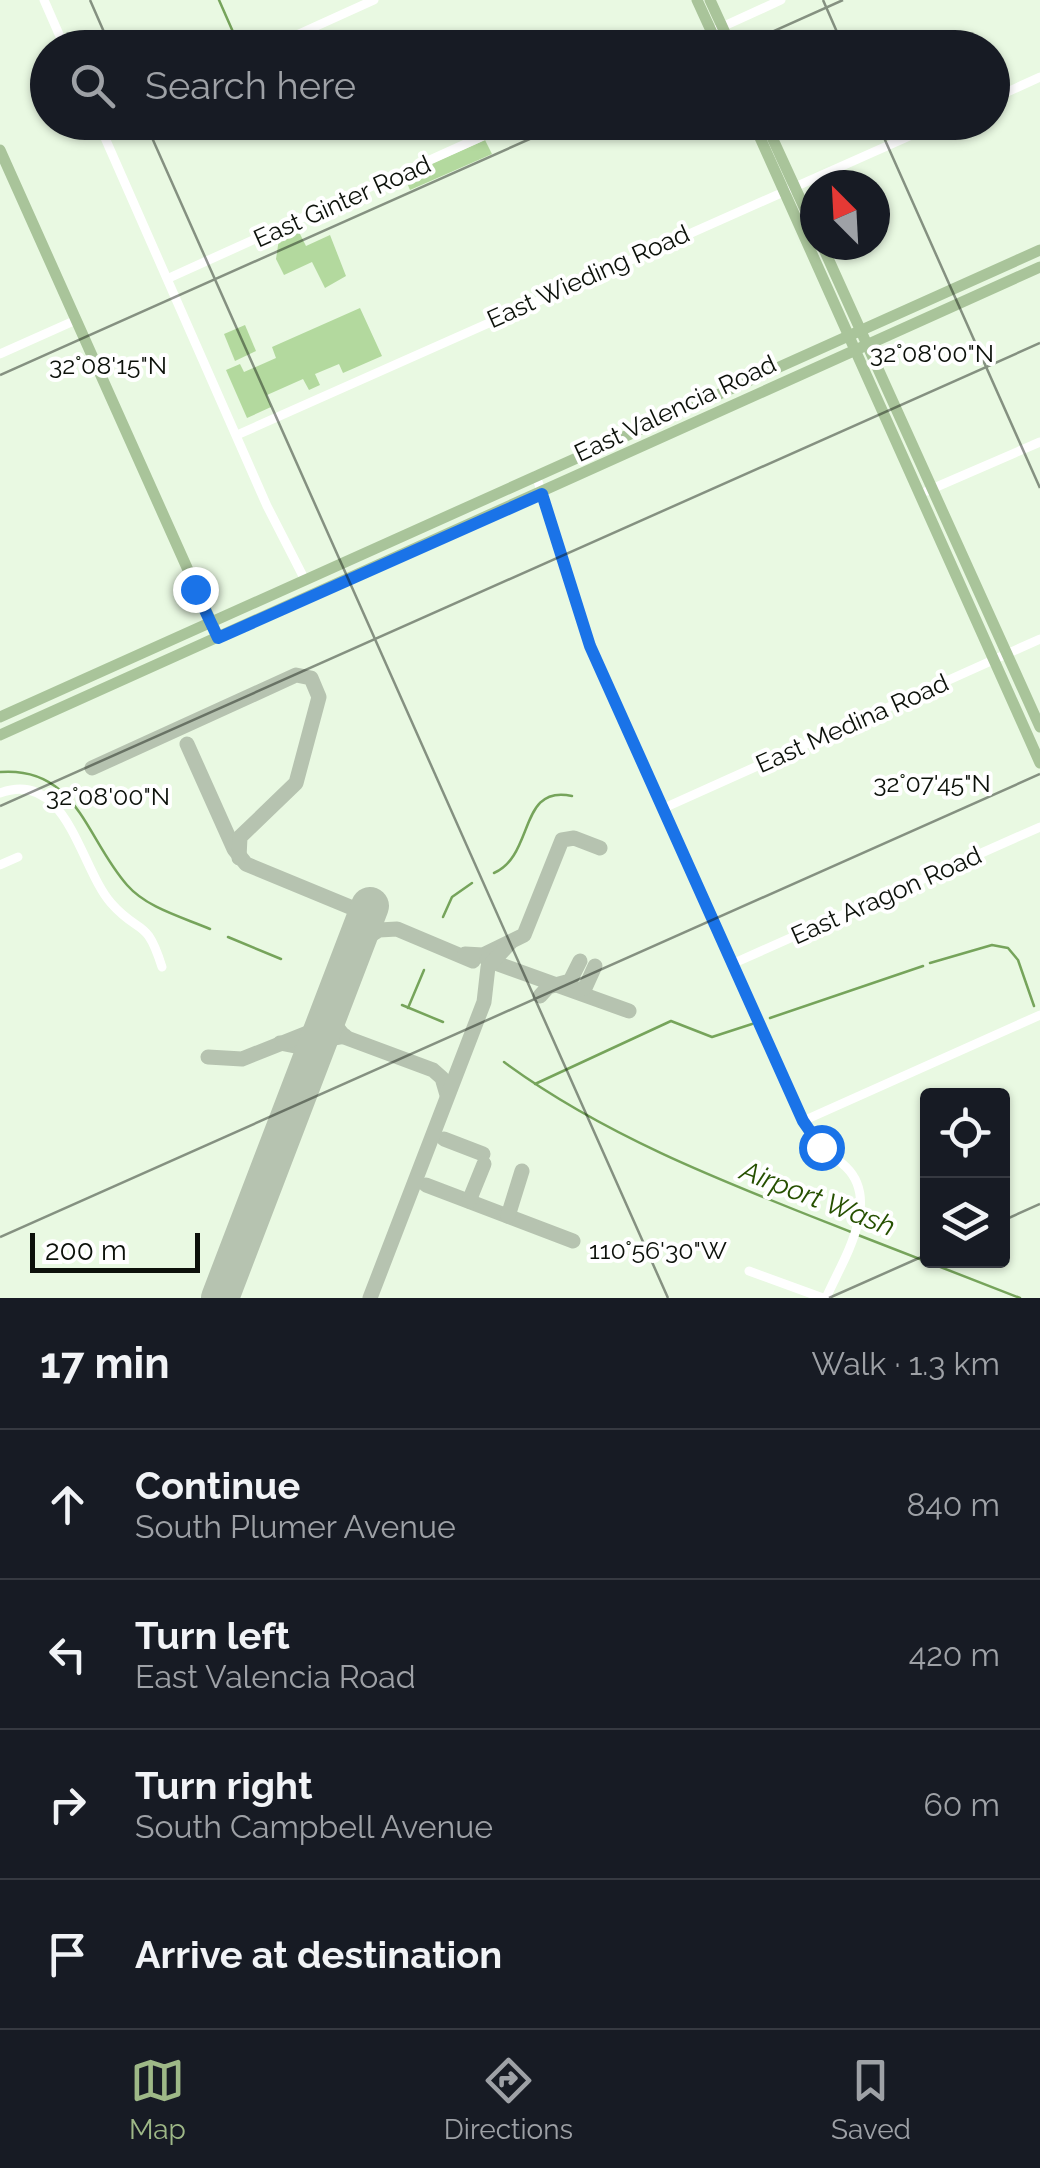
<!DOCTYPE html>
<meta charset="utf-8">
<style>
:root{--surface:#171b24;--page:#242831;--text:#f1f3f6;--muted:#9ea1a6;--line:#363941;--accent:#9eb887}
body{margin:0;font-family:Raleway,sans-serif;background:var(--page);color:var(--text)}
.controls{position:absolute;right:30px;bottom:30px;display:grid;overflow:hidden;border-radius:10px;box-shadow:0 2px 8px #0004}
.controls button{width:90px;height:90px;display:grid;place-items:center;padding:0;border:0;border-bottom:2px solid var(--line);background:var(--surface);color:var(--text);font:50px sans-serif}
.compass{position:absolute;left:800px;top:170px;width:90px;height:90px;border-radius:50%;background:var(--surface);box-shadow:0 2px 8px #0004;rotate:336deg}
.scale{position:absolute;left:30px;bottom:25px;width:170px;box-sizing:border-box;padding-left:10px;border:5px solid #0c110a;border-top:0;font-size:28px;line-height:35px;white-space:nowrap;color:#0c110a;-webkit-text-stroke:8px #fff;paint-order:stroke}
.stop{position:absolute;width:30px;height:30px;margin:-22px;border:8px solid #1a73e8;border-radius:50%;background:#fff}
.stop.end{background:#1a73e8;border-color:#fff;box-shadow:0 2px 10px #0008}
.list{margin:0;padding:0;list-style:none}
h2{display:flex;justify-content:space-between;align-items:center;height:130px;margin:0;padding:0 40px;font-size:42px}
h2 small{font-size:32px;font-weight:400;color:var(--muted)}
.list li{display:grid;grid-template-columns:65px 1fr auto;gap:30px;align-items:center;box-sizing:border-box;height:150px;padding:0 40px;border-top:2px solid var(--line)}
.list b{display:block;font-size:38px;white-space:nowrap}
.list p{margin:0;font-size:32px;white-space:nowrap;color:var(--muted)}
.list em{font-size:32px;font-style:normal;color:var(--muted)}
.icon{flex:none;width:55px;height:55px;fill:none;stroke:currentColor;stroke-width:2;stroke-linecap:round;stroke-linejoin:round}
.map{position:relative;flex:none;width:1040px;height:1298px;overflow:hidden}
.search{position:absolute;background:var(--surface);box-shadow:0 2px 8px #0004;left:30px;right:30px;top:30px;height:110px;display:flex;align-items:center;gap:25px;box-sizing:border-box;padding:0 35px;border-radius:55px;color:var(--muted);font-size:38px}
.sheet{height:730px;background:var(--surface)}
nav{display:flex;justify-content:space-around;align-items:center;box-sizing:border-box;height:140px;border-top:2px solid var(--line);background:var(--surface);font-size:28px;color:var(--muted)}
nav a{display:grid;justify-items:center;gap:5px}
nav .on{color:var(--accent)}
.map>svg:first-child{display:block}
.green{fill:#b3d99e}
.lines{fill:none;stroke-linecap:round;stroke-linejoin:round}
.stream{stroke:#76a45b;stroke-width:2.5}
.taxiway{stroke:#b6c3b0;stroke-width:15}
.runway{stroke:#b6c3b0;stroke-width:38}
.minor{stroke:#fff;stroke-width:9}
.major{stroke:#a9c49a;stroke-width:11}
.route{stroke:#1a73e8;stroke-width:12}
.ticks{fill:none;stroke:#0c110a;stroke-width:2.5;stroke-opacity:0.45}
.labels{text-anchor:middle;stroke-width:8;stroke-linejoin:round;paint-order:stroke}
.street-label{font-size:25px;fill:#0c110a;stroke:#fff}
.water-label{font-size:28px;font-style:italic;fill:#265000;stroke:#fff}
.ticks-label{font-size:25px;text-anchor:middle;fill:#0c110a;stroke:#fff;stroke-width:8;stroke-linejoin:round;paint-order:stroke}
</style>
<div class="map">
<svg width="1040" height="1298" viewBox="0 0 1040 1298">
<rect width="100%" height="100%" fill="#e9f9e2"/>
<g class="green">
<path d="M485,140L492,154L410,190L404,176Z"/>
<path d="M298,230L306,246L330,235L346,276L325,288L312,262L284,275L276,259L279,239Z"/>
<path d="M360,308L382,356L343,373L339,364L315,374L320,385L309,390L303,379L267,395L271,407L247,418L226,370L240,364L244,372L276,358L272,347Z"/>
<path d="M245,325L256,351L235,361L224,334Z"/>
</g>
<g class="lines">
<g class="stream">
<path d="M219,0L237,41"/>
<path d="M0,772C77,766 86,839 127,885C147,908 182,917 210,929"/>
<path d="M494,873C535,855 518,784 572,796"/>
<path d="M443,917L452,897L472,883"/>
<path d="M228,937L281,959"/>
<path d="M930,963L992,945L1008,948L1018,960L1034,1006"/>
<path d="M402,1005L443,1022"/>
<path d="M408,1008L424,970"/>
<path d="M770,1018L923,966"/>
<path d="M504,1062C607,1138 732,1185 851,1232"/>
<path d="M535,1084L671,1021L712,1037L752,1024"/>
<path d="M858,1235L1020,1298"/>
</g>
<g class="taxiway">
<path d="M187,744L234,849L246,864L367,914"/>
<path d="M92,768L296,675L311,678L319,697L296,783L240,837L239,858"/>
<path d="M356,944L379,930L397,929L473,961"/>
<path d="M465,954L483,955L524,935L562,840L574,838L600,848"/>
<path d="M487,960L629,1011"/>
<path d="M574,990L585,988L595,966"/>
<path d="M540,996L548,987L570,981L580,961"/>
<path d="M331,1008L333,1022L343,1035"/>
<path d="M280,1043L300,1047L307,1059V1071"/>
<path d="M315,1051L328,1039L345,1036"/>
<path d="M208,1057L242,1059L320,1028L433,1070L442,1078L447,1095"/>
<path d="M444,1139L483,1154"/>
<path d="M426,1185L573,1241"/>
<path d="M469,1201L484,1164"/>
<path d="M508,1216L522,1171"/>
<path d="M370,1298L484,1002L488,967L510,943"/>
</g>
<path class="runway" d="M220,1298L370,906"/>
<g class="minor">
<path d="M44,0L65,48"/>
<path d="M268,48L374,0"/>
<path d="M676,48L781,0"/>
<path d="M992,99L1040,77"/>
<path d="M98,122L267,506L305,580"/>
<path d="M169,278L514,122"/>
<path d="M0,354L76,320"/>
<path d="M237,435L941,122"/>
<path d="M536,475L590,646L803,1121C814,1142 829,1151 846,1167C882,1202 842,1261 826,1298"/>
<path d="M927,491L1040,442"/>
<path d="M0,793C67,768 80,868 111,903C140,936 146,916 162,967"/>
<path d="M664,808L1040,639"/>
<path d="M0,865L18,857"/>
<path d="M732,964L1040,827"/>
<path d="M803,1121L1040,1015"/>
<path d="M749,1271L823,1298"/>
</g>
<g class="major">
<path d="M697,0L719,48"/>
<path d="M710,0L732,48"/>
<path d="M753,122L1040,763"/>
<path d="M765,122L815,231"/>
<path d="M0,150L218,637"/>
<path d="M822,245L1040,727"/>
<path d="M0,717L1040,250"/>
<path d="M0,735L1040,267"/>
</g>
</g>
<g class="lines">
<path class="route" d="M195,589L218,638L542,494L590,646L803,1121L821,1147"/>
</g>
<path class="ticks" d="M90,0L111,48M823,0L844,48M736,48L843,0M145,122L668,1298M877,122L1040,488M0,375L568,122M0,806L1040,343M1002,1221L1040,1204M0,1237L1040,774M829,1298L928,1254"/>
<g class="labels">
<g class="street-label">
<text transform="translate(342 201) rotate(-24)" y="9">East Ginter Road</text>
<text transform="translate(588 276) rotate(-24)" y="9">East Wieding Road</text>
<text transform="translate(675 408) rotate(-25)" y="9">East Valencia Road</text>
<text transform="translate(852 723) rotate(-24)" y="9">East Medina Road</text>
<text transform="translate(886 895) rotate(-24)" y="9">East Aragon Road</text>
</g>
<g class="water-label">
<text transform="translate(818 1198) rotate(21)" y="10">Airport Wash</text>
</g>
</g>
<g class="ticks-label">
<text x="932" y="362">32°08'00"N</text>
<text x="108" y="374">32°08'15"N</text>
<text x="932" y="792">32°07'45"N</text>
<text x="108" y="805">32°08'00"N</text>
<text x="658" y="1259">110°56'30"W</text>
</g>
</svg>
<div class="controls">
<button><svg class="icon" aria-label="locate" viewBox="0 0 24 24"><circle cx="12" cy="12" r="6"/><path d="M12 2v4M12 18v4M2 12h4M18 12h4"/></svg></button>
<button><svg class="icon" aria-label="layers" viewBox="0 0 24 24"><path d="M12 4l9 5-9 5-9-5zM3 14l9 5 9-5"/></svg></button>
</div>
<svg class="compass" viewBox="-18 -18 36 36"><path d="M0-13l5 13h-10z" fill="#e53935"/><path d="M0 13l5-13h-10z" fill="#9ea1a6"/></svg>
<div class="scale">200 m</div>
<div class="stop" style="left:821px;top:1147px"></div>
<div class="stop end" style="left:195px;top:589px"></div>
<div class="search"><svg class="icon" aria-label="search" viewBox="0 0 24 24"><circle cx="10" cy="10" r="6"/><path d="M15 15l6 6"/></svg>Search here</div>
</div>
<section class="sheet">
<h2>17 min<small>Walk · 1.3 km</small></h2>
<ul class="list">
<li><svg class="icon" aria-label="ahead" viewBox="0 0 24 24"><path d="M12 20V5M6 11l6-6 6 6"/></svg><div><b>Continue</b><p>South Plumer Avenue</p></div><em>840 m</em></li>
<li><svg class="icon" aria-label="left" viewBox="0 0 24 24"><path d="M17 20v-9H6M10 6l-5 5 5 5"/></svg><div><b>Turn left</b><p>East Valencia Road</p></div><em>420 m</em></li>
<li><svg class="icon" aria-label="right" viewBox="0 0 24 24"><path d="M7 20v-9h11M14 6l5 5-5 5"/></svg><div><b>Turn right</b><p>South Campbell Avenue</p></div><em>60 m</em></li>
<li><svg class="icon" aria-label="arrive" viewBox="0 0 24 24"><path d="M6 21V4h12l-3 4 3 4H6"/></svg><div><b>Arrive at destination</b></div></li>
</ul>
</section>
<nav>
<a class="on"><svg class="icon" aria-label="map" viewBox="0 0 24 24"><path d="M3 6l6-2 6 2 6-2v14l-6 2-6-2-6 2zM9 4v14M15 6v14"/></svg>Map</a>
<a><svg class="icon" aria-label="directions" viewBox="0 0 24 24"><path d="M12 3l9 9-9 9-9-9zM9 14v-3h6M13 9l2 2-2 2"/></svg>Directions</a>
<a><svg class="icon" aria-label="saved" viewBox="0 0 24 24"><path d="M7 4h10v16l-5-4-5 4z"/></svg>Saved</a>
</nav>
